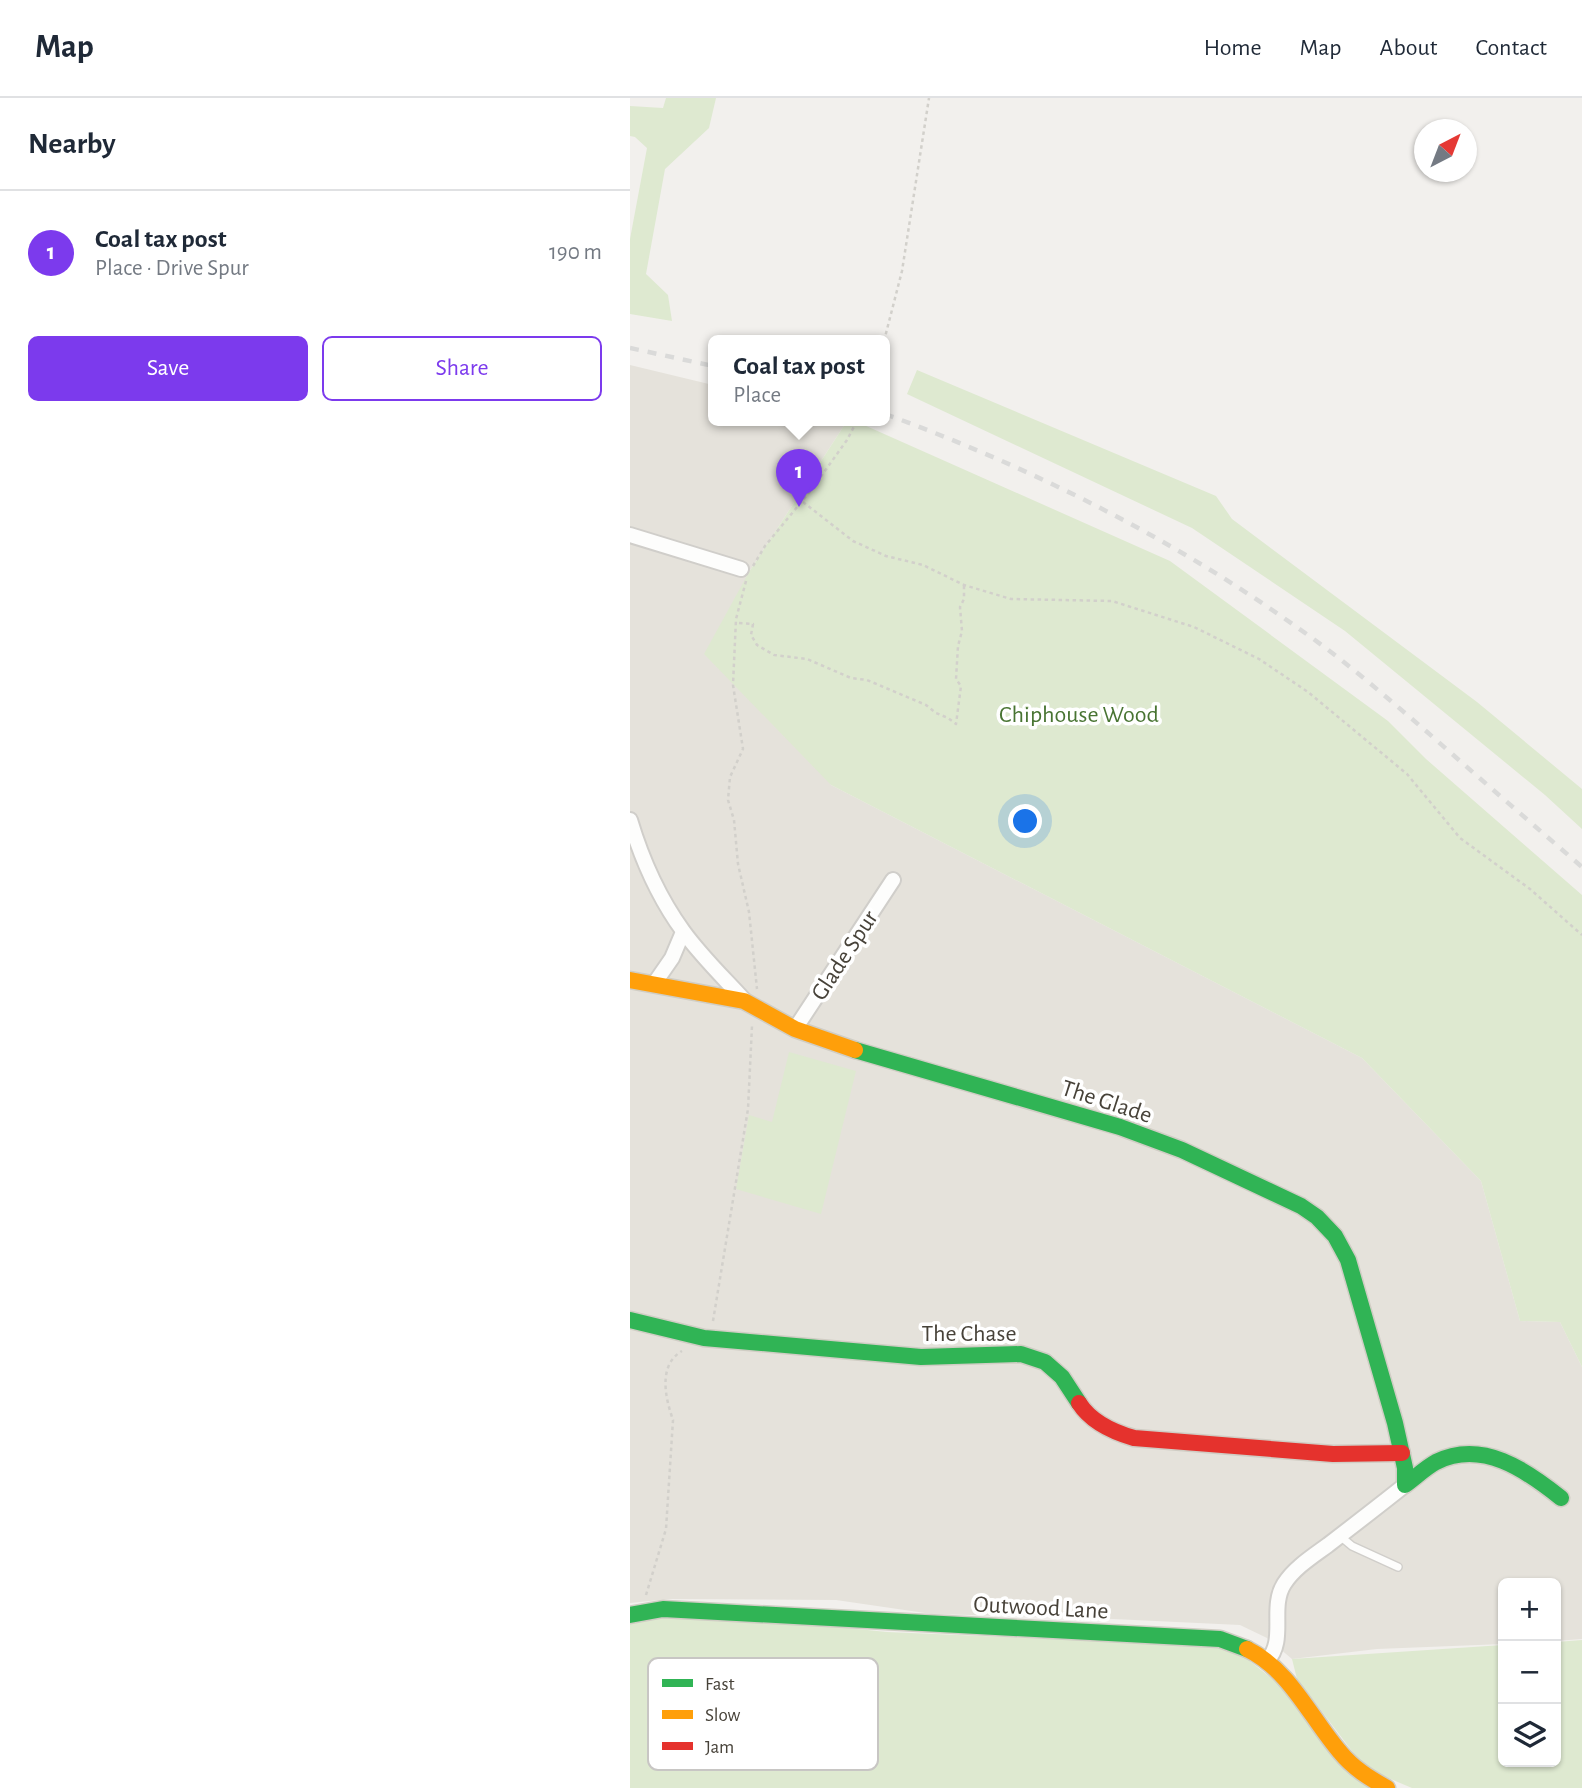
<!DOCTYPE html>
<meta charset="utf-8">
<style>
:root{--surface:#fff;--page:#f6f6f7;--text:#1f2937;--muted:#747a83;--line:#e0e1e3;--accent:#7c3aed}
body{margin:0;font-family:"Alegreya Sans",sans-serif;background:var(--page);color:var(--text)}
.controls{position:absolute;right:21px;bottom:21px;display:grid;overflow:hidden;border-radius:10px;box-shadow:0 2px 5px #0004}
.controls button{width:63px;height:63px;display:grid;place-items:center;padding:0;border:0;border-bottom:2px solid var(--line);background:var(--surface);color:var(--text);font:35px sans-serif}
.compass{position:absolute;left:784px;top:21px;width:63px;height:63px;border-radius:50%;background:var(--surface);box-shadow:0 2px 5px #0004;rotate:42deg}
.you{position:absolute;left:396px;top:724px;width:24px;height:24px;margin:-18px;border:5px solid #fff;border-radius:50%;background:#1a73e8;box-shadow:0 0 0 10px #1a73e833}
.badge{display:grid;place-items:center;width:46px;height:46px;border-radius:50%;background:var(--accent);color:#fff;font-size:23px;font-weight:700}
.pin{position:absolute;translate:-50% -58px;filter:drop-shadow(0 2px 4px #0008)}
.pin::after{content:'';position:absolute;top:37px;width:24px;height:21px;background:inherit;clip-path:polygon(0 0,100% 0,50% 100%)}
.popup{position:absolute;left:78px;top:237px;width:182px;height:91px;box-sizing:border-box;display:grid;place-content:center;border-radius:10px;background:var(--surface);filter:drop-shadow(0 2px 5px #0005);font-size:23px;white-space:nowrap;color:var(--muted)}
.popup b{font-size:26px;color:var(--text)}
.popup::after{content:'';position:absolute;left:50%;top:100%;margin-left:-14px;border:14px solid transparent;border-top-color:var(--surface)}
.list{margin:0;padding:0;list-style:none}
h2{display:flex;justify-content:space-between;align-items:center;height:91px;margin:0;padding:0 28px;font-size:30px}
h2 small{font-size:23px;font-weight:400;color:var(--muted)}
.list li{display:grid;grid-template-columns:46px 1fr auto;gap:21px;align-items:center;box-sizing:border-box;height:126px;padding:0 28px;border-top:2px solid var(--line)}
.list b{display:block;font-size:26px;white-space:nowrap}
.list p{margin:0;font-size:23px;white-space:nowrap;color:var(--muted)}
.list em{font-size:23px;font-style:normal;color:var(--muted)}
.actions{display:flex;gap:14px;padding:21px 28px}
.actions a{flex:1;padding:16px 0;border:2px solid var(--accent);border-radius:10px;text-align:center;font-size:24px;color:var(--accent)}
.actions .main{background:var(--accent);color:#fff}
.icon{flex:none;width:38px;height:38px;fill:none;stroke:currentColor;stroke-width:2;stroke-linecap:round;stroke-linejoin:round}
.map{position:relative;flex:none;width:952px;height:1690px;overflow:hidden}
header{display:flex;align-items:center;gap:42px;box-sizing:border-box;height:98px;padding:0 35px;background:var(--surface);border-bottom:2px solid var(--line)}
header strong{font-size:33px}
nav{display:flex;gap:38px;margin-inline-start:auto;font-size:24px}
main{display:flex}
aside{flex:1;background:var(--surface)}
.map>svg:first-child{display:block}
.residential{fill:#e5e2db}
.green{fill:#dee9d0}
.lines{fill:none;stroke-linecap:round;stroke-linejoin:round}
.lane-casing{stroke:#d0ceca;stroke-width:10}
.street-casing{stroke:#d0ceca;stroke-width:18}
.fast-casing{stroke:#d0cdc4;stroke-width:19}
.slow-casing{stroke:#d0cdc4;stroke-width:19}
.jam-casing{stroke:#d0cdc4;stroke-width:19}
.path{stroke:#d2d0cb;stroke-width:2.5;stroke-dasharray:3.5 3.5;stroke-linecap:butt}
.lane{stroke:#fdfdfc;stroke-width:7}
.street{stroke:#fdfdfc;stroke-width:14}
.fast{stroke:#30b455;stroke-width:16}
.slow{stroke:#ff9f0a;stroke-width:16}
.jam{stroke:#e5322d;stroke-width:16}
.rail{stroke:#dadad9;stroke-width:4.5;stroke-dasharray:9 9;stroke-linecap:butt}
.labels{text-anchor:middle;stroke-width:7;stroke-linejoin:round;paint-order:stroke}
.park-label{font-size:24px;fill:#487432;stroke:#fff}
.street-label{font-size:24px;fill:#474239;stroke:#fff}
.key{fill:#fff;stroke:#c8c6c4;stroke-width:2}
.key-label{font-size:19px;fill:#474239}
</style>
<header>
<strong>Map</strong>
<nav><a>Home</a><a>Map</a><a>About</a><a>Contact</a></nav>
</header>
<main>
<aside>
<h2>Nearby<small></small></h2>
<ul class="list">
<li><span class="badge">1</span><div><b>Coal tax post</b><p>Place · Drive Spur</p></div><em>190 m</em></li>
</ul>
<div class="actions"><a class="main">Save</a><a>Share</a></div>
</aside>
<div class="map">
<svg width="952" height="1690" viewBox="0 0 952 1690">
<rect width="100%" height="100%" fill="#f2f0ed"/>
<path class="residential" d="M0,267L83,287V323H217L119,474L201,687L732,960L851,1083L890,1223L930,1224L952,1269V1541L926,1543V1485H873V1546L747,1551L662,1561L637,1540L610,1527L462,1520L302,1516L206,1502L39,1501L0,1505Z"/>
<g class="green">
<path d="M36,0H86L79,30L35,71L16,176L38,197L42,223L0,216V141L17,50L5,39L0,38V8L33,10Z"/>
<path d="M287,272L586,398L602,421L847,604L952,691V731L915,697L715,533L562,430L277,296Z"/>
<path d="M217,323H225L540,463L758,623L796,661L952,797V1269L930,1224L890,1223L851,1083L732,960L201,687L74,556L119,474Z"/>
<path d="M159,954L226,973L191,1116L106,1091L119,1017L142,1024Z"/>
<path d="M33,1511L257,1534L587,1548L616,1560L650,1587L743,1690H0V1517Z"/>
<path d="M952,1542V1690H782L744,1674L725,1657L667,1581L662,1561L873,1547V1664H926V1544Z"/>
</g>
<g class="lines">
<g class="lane-casing">
<path id="lane" d="M710,1438L722,1448L768,1469"/>
</g>
<g class="street-casing">
<g id="street">
<path d="M0,437L111,471"/>
<path d="M0,722C12,762 29,800 53,833C71,858 94,880 114,902"/>
<path d="M24,886L42,860L53,834"/>
<path d="M165,931L263,782"/>
<path d="M637,1563C657,1542 639,1510 654,1486C664,1470 683,1458 698,1447C724,1427 750,1407 775,1387"/>
</g>
</g>
<g class="fast-casing">
<g id="fast">
<path d="M225,952L490,1029L552,1052L671,1108L687,1119L705,1138L718,1162L765,1325L775,1370V1387C785,1380 795,1370 806,1364C852,1341 896,1372 931,1400"/>
<path d="M0,1222L74,1240L291,1259L391,1256L415,1264L432,1279L449,1305"/>
<path d="M0,1517L33,1511L590,1541L617,1551"/>
</g>
</g>
<g class="slow-casing">
<g id="slow">
<path d="M0,882L114,903L165,931L225,952"/>
<path d="M617,1551C660,1572 680,1619 710,1654C723,1670 739,1680 757,1690"/>
</g>
</g>
<g class="jam-casing">
<path id="jam" d="M449,1305C461,1324 483,1334 504,1340L703,1356L772,1355"/>
</g>
<g class="path">
<path d="M254,243L272,173L299,0"/>
<path d="M173,404L223,443L256,458L293,467L334,487L381,501L482,503L564,529L629,561L678,594L777,676L830,740L900,791L952,837"/>
<path d="M123,468L135,448L182,391L217,342L227,323"/>
<path d="M116,483L106,521L103,587L113,651L100,679L98,702L104,722L108,766L119,814L127,891"/>
<path d="M109,525L123,526L121,537L127,547L144,557L177,561L221,580L237,582L296,607L306,615L318,620L326,626L331,588L326,581L328,548L332,533L330,509L334,501V487"/>
<path d="M83,1223L118,1011L122,928"/>
<path d="M16,1497L36,1431L43,1322C35,1299 28,1267 52,1253"/>
</g>
<use href="#lane" class="lane"/>
<use href="#street" class="street"/>
<use href="#fast" class="fast"/>
<use href="#slow" class="slow"/>
<use href="#jam" class="jam"/>
<g class="rail">
<path d="M0,250L83,268"/>
<path d="M255,316C400,369 542,440 668,530C713,561 755,598 796,633C848,679 900,724 952,769"/>
</g>
</g>
<g class="labels">
<g class="park-label">
<text x="449" y="624">Chiphouse Wood</text>
</g>
<g class="street-label">
<text transform="translate(214 857) rotate(-57)" y="8">Glade Spur</text>
<text transform="translate(477 1003) rotate(18)" y="8">The Glade</text>
<text x="339" y="1243">The Chase</text>
<text transform="translate(411 1509) rotate(3)" y="8">Outwood Lane</text>
</g>
</g>
<rect x="18" y="1560" width="230" height="112" rx="10" class="key"/>
<rect x="32" y="1581" width="31" height="8" fill="#30b455"/>
<rect x="32" y="1612" width="31" height="9" fill="#ff9f0a"/>
<rect x="32" y="1644" width="31" height="8" fill="#e5322d"/>
<g class="key-label">
<text x="75" y="1592">Fast</text>
<text x="75" y="1623">Slow</text>
<text x="75" y="1655">Jam</text>
</g>
</svg>
<div class="controls">
<button>+</button>
<button>−</button>
<button><svg class="icon" aria-label="layers" viewBox="0 0 24 24"><path d="M12 4l9 5-9 5-9-5zM3 14l9 5 9-5"/></svg></button>
</div>
<svg class="compass" viewBox="-18 -18 36 36"><path d="M0-13l5 13h-10z" fill="#e53935"/><path d="M0 13l5-13h-10z" fill="#747a83"/></svg>
<div class="you"></div>
<div class="pin badge" style="left:169px;top:409px">1</div>
<div class="popup"><b>Coal tax post</b>Place</div>
</div>
</main>
